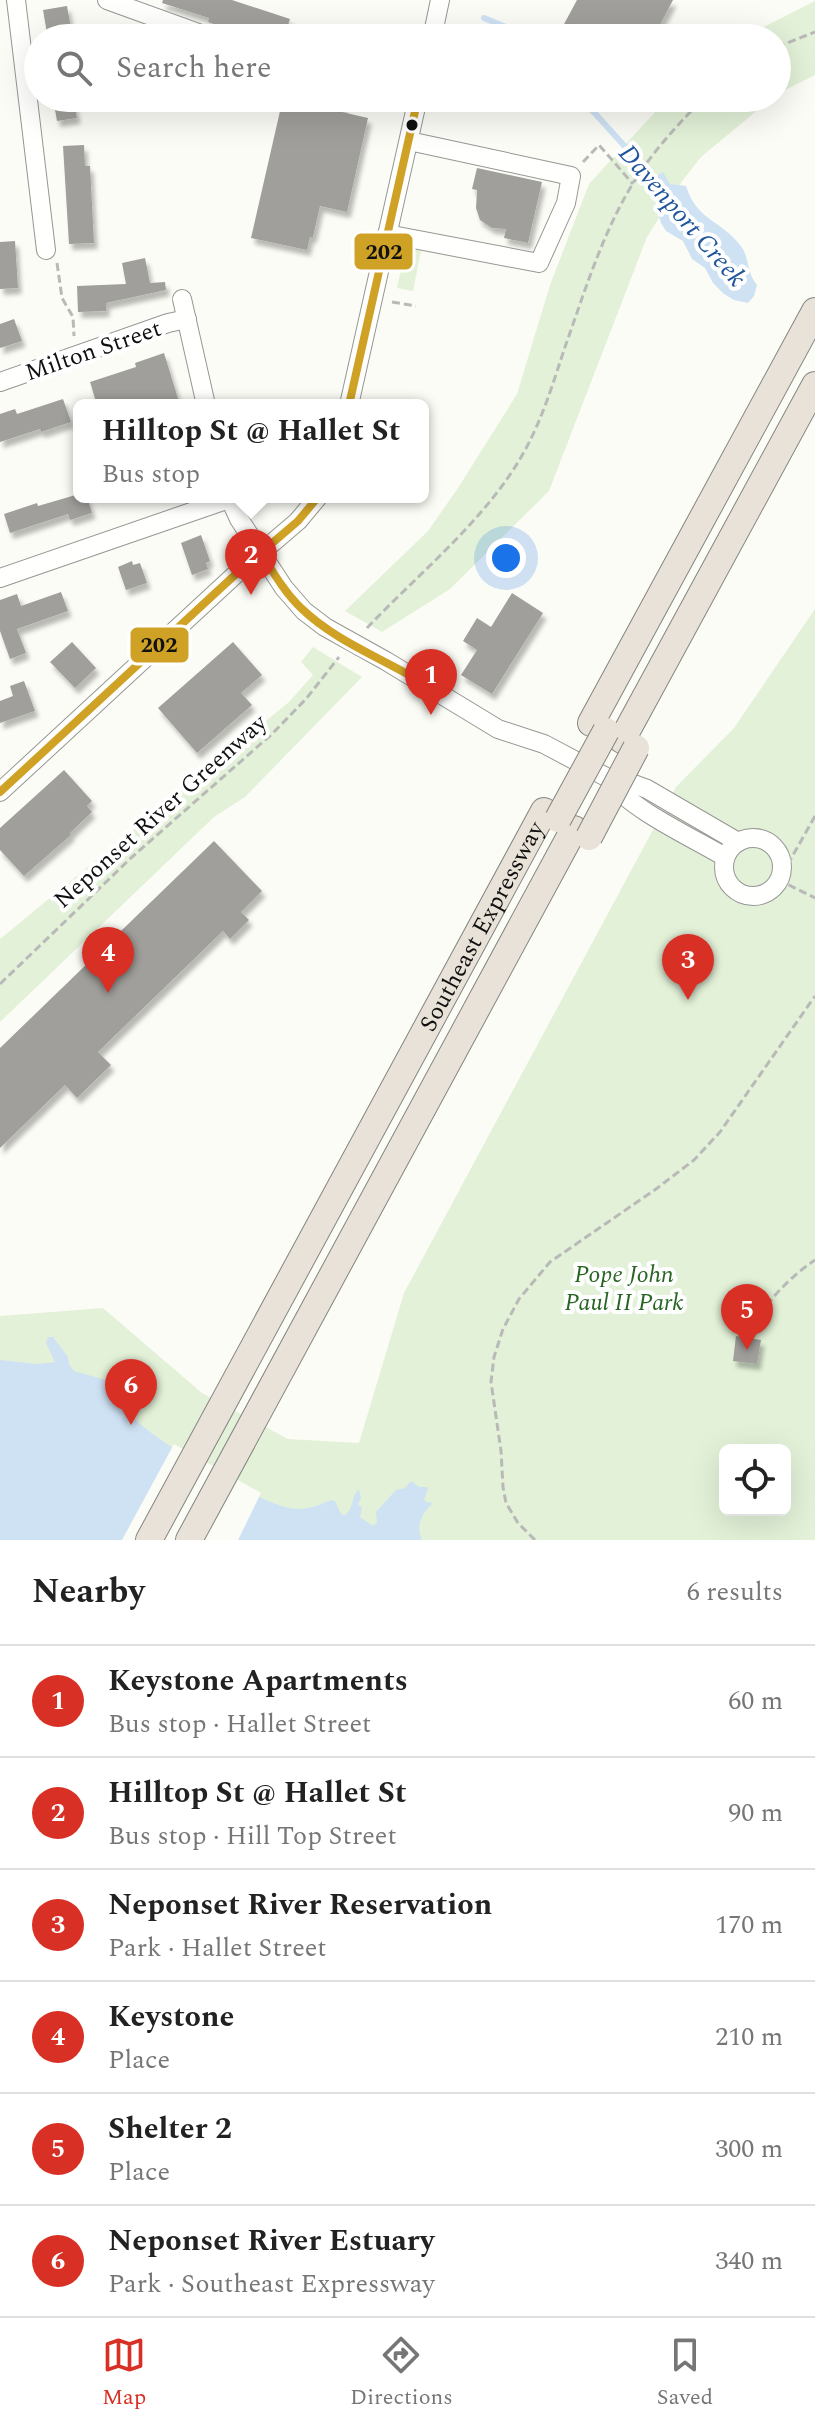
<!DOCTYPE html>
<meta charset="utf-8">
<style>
:root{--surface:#fff;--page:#f6f6f6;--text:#222;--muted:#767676;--line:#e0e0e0;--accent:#d93025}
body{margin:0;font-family:Spectral,serif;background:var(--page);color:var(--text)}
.controls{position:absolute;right:24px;bottom:24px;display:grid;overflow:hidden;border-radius:12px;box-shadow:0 8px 32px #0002}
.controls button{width:72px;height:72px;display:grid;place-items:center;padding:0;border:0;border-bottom:2px solid var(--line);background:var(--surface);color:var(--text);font:40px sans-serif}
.you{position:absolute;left:506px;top:558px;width:28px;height:28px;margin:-20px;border:6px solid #fff;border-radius:50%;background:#1a73e8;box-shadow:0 0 0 12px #1a73e833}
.badge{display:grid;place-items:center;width:52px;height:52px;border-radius:50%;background:var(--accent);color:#fff;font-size:26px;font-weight:700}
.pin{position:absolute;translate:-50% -66px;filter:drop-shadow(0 2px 4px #0008)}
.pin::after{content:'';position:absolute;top:42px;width:28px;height:24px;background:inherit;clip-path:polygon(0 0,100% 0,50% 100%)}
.popup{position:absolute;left:73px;top:399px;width:356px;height:104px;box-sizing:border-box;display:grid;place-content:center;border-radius:12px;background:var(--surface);filter:drop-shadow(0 2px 6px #0005);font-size:26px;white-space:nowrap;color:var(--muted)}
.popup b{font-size:30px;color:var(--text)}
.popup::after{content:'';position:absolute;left:50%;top:100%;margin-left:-16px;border:16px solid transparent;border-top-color:var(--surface)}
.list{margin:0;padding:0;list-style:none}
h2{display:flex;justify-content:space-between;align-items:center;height:104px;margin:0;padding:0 32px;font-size:34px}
h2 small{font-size:26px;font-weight:400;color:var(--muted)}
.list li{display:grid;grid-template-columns:52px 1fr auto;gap:24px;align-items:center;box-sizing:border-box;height:112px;padding:0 32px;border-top:2px solid var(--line)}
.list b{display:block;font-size:30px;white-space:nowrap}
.list p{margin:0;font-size:26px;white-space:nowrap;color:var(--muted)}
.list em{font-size:26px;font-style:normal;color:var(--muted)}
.icon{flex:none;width:44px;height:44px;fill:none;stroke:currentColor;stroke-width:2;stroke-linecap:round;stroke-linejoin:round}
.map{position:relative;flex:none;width:815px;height:1540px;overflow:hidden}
.search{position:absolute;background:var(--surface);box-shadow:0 8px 32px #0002;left:24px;right:24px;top:24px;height:88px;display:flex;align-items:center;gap:20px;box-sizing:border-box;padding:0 28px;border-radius:44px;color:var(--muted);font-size:30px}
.sheet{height:776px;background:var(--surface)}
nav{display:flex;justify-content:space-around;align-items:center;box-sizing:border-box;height:112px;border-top:2px solid var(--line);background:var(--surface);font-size:22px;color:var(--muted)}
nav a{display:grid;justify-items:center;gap:4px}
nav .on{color:var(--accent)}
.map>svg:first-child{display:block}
.green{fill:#e3f1d8;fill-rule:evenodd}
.water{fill:#cfe2f4}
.pier{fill:#fcfcf6}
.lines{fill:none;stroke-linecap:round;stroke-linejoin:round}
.stream{stroke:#cfe2f4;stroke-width:6}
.building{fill:#a09f9b;filter:url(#shadow)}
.minor-casing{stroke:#969694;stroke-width:20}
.highway-casing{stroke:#848481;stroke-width:28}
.path{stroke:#b9b9b8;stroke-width:3;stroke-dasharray:8 4;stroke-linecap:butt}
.minor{stroke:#fffffe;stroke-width:18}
.highway{stroke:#e8e2d8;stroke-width:26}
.highway-bridge-casing{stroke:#848481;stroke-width:28;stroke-linecap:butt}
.highway-bridge{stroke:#e8e2d8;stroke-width:26}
.bus-1-casing{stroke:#fff;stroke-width:14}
.bus-1{stroke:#cfa226;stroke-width:8}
.bus-dot{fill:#101010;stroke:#fff;stroke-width:3}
.labels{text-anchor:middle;stroke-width:8;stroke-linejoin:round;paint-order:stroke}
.street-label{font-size:24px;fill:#101010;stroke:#fff}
.park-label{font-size:24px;font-style:italic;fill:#286523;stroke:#fff}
.water-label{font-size:26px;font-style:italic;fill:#20559c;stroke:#fff}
.line-badge{stroke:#fff;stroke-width:3}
.pale-badge-label{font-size:22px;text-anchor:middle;font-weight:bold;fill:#111}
</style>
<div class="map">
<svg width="815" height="1540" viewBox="0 0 815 1540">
<defs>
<filter id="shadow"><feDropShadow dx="3.5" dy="6" stdDeviation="2" flood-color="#0004"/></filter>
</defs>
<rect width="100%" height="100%" fill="#fcfcf6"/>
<g class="green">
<path d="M815,1V75L777,94V38H742Z"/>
<path d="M668,98H772L701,157L683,180L647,237L549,491L450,589L382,632L345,611L428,531L458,488L517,394L550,285L589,184Z"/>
<path d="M406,247L421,251L413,291L397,288Z"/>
<path d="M815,609V1540H0V1316L103,1308L202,1393L288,1439L359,1443L404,1293L676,787L734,728ZM725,1450H785V1510H725Z"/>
<path d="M313,647L362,677L245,797L214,817L0,1022V939L289,702L313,675L301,662Z"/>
</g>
<g class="water">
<path d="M663,172L670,184L686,186C697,221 721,220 740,245C750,257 746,272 757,285L754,296L748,303L734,300L724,294L713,283L705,268L692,259L683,241L666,231L661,223L650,186L654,178Z"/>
<path d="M48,1337H53L68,1357L69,1364L74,1371L109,1381C116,1391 122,1403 129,1413C150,1439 257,1502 289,1508C305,1511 317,1506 331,1500L335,1501L341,1514L345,1515C354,1509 351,1496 359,1489L361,1498L358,1504L362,1508L360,1517L373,1526L377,1523L376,1512L396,1490L405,1488L411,1481L419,1487H427L428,1490L424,1499L426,1502L433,1503C422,1513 415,1526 422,1540H0V1360L37,1364L55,1362L46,1343Z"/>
</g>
<path class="pier" d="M174,1444L261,1493L238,1540H122Z"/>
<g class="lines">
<g class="stream">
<path d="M484,18L518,32L523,38"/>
<path d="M581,98L659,184"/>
</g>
</g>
<g class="building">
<path d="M163,0H232L290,19L284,38H254L208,22L209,18L162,3Z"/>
<path d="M577,0H673L653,38H586L563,26Z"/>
<path d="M67,6L71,29L47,33L43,10Z"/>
<path d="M53,98H73L77,118L57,121Z"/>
<path d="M283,98H334L344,100L342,112L368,118L347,212L320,206L313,237H310L307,250L251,238Z"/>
<path d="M84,145L85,166H90L94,243L69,244L63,146Z"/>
<path d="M477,168L542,182L528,243L504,238L506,229L492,228L480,220L476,208L477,190L472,189Z"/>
<path d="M15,241L18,288L0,289V242Z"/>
<path d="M145,258L150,283L165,282L166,290L106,303V311L78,312L77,286L126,284L122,263Z"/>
<path d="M14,319L22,341L0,348V324Z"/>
<path d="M164,353L180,405H97L90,382L136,367L135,363Z"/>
<path d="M63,399L71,422L41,432L40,429L0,442V414L15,409L17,414Z"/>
<path d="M79,494V497H87L92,513L70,520L68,514L10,533L4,514L37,503L38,506Z"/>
<path d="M201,535L210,561L206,563L208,569L192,575L181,543Z"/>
<path d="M132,561L133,565L140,563L147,583L126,590L118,567Z"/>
<path d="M61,592L68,611L17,629L26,653L10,659L0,631V600L17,594L21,606Z"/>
<path d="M512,593L543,613L492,694L461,675L477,650L463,641L477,618L491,627Z"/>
<path d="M72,642L96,668L75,688L50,662Z"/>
<path d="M233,642L262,675L241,693L252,705L197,753L158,708Z"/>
<path d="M24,681L35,711L0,723V701L13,696L10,686Z"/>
<path d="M64,770L92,801L87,806L92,812L70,833L71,835L24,876L0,850V828Z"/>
<path d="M214,841L262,891L241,912L249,920L230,939L223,931L98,1052L111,1065L77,1098L65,1085L0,1148V1048Z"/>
<path d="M736,1336L761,1340L757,1364L733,1361Z"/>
</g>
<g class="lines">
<g class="minor-casing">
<g id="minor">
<path d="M16,0L46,250"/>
<path d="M107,0L212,38"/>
<path d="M432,38L440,0"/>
<path d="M186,98L195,102L210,101L212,98"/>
<path d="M387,234L539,263L566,203L571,176L409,141"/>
<path d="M182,299L206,405"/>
<path d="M0,382L168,323L187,319"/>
<path d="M349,405L418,98"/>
<path d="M229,497L239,519L284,588L304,611L325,627L386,661L498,729L544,744L608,778L628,782L647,789L738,842"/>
<path d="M0,578L229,499"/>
<path d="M610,781C630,809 693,838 725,857"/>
<path d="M0,792L236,574L298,521L318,497"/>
<circle cx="753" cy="867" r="29"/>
</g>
</g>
<g class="highway-casing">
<g id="highway">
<path d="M591,723L815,311"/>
<path d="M622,740L815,385"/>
<path id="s1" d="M149,1540L544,811"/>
<path d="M189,1540L574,829"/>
</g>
</g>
<g class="path">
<path d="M777,47L815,32"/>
<path d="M583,162L599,145L633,184"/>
<path d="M57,263L62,298L73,317L74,336"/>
<path d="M392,302L416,306"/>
<path d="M367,628C420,572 486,520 524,452C543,418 554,380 566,344C586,288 604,228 637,177C656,148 680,122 704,98"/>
<path d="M815,816L779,880L815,898"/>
<path d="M0,984L132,857L272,734L306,699L339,657"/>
<path d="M748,1336C763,1305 787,1279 815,1260"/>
<path d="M535,1540L518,1523L506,1503L503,1487L501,1451L491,1382L494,1357L503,1329L519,1299L550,1262L656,1189L694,1160L720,1132L815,996"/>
</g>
<use href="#minor" class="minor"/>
<use href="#highway" class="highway"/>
<g class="highway-bridge-casing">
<g id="highway-bridge">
<path d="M558,819L606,731"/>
<path d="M589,837L636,748"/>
</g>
</g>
<use href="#highway-bridge" class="highway-bridge"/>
<g class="bus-1-casing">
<g id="bus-1">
<path d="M349,405L418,98"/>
<path d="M261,553C273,572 285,593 301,608C334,640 379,657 418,680"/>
<path d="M0,792L236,574L298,521L318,497"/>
</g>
</g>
<use href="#bus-1" class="bus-1"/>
</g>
<circle class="bus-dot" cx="412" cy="125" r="7"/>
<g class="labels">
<g class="street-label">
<text transform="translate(93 350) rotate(-19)" y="8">Milton Street</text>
<text transform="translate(160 811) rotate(-42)" y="8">Neponset River Greenway</text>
<text dy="8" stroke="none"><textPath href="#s1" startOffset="698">Southeast Expressway</textPath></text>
</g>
<g class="park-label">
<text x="624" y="1282">Pope John<tspan x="624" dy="28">Paul II Park</tspan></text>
</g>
<g class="water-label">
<text transform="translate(683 215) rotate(49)" y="9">Davenport Creek</text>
</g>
</g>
<g class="line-badge">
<rect x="353" y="232" width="61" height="39" rx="8" fill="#cfa226"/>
<rect x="129" y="626" width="61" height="38" rx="8" fill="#cfa226"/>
</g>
<g class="pale-badge-label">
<text x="384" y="259">202</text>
<text x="159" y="652">202</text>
</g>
</svg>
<div class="controls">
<button><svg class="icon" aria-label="locate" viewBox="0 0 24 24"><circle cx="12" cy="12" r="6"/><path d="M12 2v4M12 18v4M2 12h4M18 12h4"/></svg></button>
</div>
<div class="you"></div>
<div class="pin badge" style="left:431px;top:715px">1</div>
<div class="pin badge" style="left:251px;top:595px">2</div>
<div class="popup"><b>Hilltop St @ Hallet St</b>Bus stop</div>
<div class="pin badge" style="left:688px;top:1000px">3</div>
<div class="pin badge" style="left:108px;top:993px">4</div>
<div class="pin badge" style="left:747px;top:1350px">5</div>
<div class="pin badge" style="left:131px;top:1425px">6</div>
<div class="search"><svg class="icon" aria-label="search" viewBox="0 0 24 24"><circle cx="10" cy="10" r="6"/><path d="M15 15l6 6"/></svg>Search here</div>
</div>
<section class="sheet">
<h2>Nearby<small>6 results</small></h2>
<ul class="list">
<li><span class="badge">1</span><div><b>Keystone Apartments</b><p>Bus stop · Hallet Street</p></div><em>60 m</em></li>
<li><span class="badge">2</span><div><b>Hilltop St @ Hallet St</b><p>Bus stop · Hill Top Street</p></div><em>90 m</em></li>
<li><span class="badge">3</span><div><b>Neponset River Reservation</b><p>Park · Hallet Street</p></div><em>170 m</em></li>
<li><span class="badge">4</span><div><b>Keystone</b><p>Place</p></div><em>210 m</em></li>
<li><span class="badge">5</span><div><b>Shelter 2</b><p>Place</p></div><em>300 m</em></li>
<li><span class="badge">6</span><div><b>Neponset River Estuary</b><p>Park · Southeast Expressway</p></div><em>340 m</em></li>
</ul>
</section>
<nav>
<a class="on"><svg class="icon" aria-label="map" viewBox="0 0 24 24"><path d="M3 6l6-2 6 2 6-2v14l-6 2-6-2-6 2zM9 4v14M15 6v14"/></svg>Map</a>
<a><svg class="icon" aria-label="directions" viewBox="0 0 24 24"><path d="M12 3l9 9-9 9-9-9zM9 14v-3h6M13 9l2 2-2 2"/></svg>Directions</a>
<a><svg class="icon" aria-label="saved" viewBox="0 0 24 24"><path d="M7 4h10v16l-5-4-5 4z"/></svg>Saved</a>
</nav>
